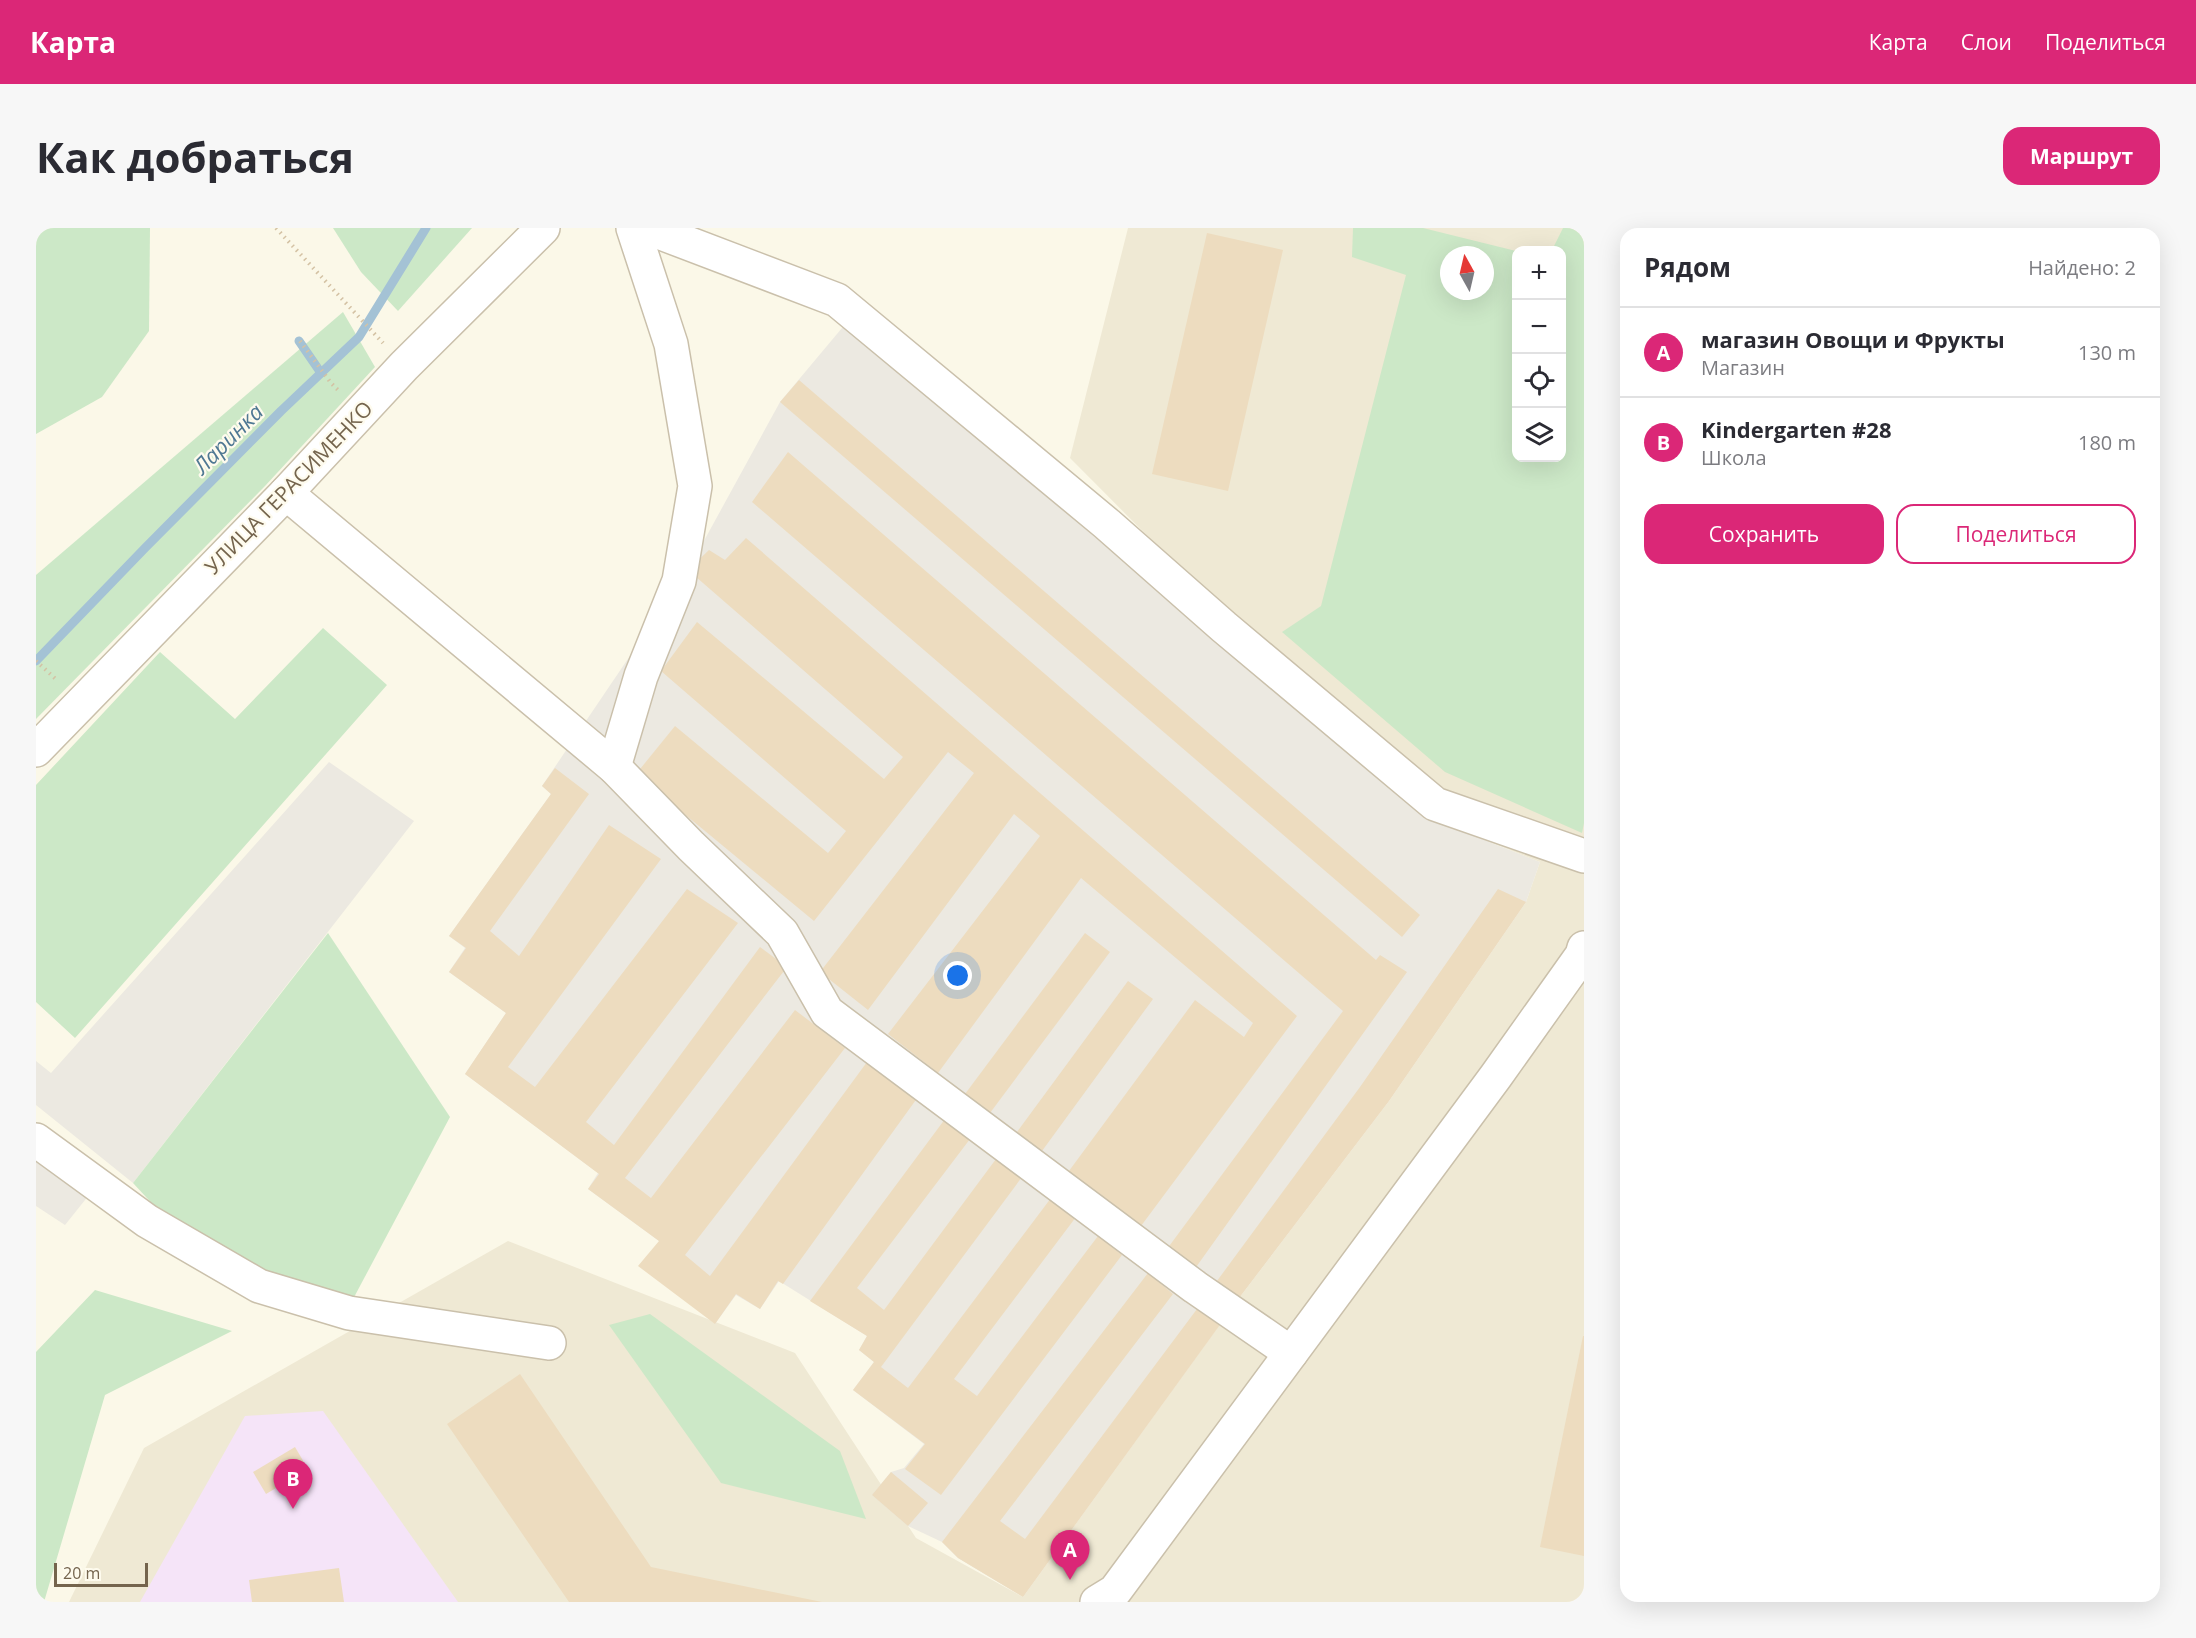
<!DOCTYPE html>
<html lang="ru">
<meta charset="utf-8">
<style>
:root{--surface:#fff;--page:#f7f7f7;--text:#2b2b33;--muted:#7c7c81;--line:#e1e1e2;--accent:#db2777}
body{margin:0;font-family:"Open Sans",sans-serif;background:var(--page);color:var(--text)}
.controls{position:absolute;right:18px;top:18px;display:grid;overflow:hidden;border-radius:12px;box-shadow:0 6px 24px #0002}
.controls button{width:54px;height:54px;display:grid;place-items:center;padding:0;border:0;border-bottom:2px solid var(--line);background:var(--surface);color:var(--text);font:30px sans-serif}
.compass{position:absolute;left:1404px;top:18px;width:54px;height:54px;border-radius:50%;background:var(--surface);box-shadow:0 6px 24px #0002;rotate:352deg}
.scale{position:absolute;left:18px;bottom:15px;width:94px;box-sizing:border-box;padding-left:6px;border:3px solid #74644d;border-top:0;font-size:16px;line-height:21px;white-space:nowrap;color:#74644d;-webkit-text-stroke:4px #fefbee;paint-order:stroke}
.you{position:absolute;left:922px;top:748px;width:21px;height:21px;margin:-15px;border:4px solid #fff;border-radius:50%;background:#1a73e8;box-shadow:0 0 0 9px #1a73e833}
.badge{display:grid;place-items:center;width:39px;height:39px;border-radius:50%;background:var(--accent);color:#fff;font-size:20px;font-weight:700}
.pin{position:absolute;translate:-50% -50px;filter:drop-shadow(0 2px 3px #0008)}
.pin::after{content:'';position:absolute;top:32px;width:21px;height:18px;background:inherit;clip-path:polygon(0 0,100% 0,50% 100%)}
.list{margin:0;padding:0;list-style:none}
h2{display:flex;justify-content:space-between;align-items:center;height:78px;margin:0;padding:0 24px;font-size:26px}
h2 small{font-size:20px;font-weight:400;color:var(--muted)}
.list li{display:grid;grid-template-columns:39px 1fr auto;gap:18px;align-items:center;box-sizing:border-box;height:90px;padding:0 24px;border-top:2px solid var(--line)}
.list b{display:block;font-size:22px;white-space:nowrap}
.list p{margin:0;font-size:20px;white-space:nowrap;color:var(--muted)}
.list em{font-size:20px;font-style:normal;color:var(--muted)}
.actions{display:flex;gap:12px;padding:18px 24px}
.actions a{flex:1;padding:14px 0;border:2px solid var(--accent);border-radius:18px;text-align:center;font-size:21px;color:var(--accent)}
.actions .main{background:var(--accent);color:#fff}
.icon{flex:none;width:33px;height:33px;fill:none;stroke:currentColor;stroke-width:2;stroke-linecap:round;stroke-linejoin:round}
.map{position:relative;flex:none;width:1548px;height:1374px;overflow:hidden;border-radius:18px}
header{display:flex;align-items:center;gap:36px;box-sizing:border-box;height:84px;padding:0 30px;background:var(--accent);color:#fff}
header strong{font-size:28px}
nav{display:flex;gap:33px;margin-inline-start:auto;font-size:21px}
.intro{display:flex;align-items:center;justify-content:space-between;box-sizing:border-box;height:144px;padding:0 36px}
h1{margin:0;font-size:42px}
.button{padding:15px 27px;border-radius:18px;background:var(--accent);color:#fff;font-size:21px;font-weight:700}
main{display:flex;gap:36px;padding:0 36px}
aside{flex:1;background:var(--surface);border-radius:18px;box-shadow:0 6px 24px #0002}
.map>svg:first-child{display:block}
.residential{fill:#efe9d4;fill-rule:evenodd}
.industrial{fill:#ece9e1}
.education{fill:#f5e4f8}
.green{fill:#cce8c7;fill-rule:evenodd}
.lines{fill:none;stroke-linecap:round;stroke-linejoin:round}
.stream{stroke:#a4c2d5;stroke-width:9}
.building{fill:#eddcbf}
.minor-casing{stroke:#cac0ab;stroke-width:36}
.path{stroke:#d4c2a4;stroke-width:4;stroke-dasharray:1.5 4.5;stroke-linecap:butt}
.minor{stroke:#fff;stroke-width:33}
.labels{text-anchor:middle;stroke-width:4.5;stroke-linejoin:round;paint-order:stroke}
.street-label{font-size:21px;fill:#74644d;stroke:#fefbee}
.water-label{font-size:22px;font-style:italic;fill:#4f7893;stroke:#fefbee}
</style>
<header>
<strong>Карта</strong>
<nav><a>Карта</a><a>Слои</a><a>Поделиться</a></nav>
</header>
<div class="intro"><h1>Как добраться</h1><a class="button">Маршрут</a></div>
<main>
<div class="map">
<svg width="1548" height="1374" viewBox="0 0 1548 1374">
<rect width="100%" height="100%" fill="#fbf8e8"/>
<path class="residential" d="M1092,0H1548V1374H33L108,1220L472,1013L759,1125L880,1310L987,1369L1200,1074L1353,873L1490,674L1504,634L1391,589L1034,230ZM1480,22H1526V230H1480ZM1413,27H1449V63H1413Z"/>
<g class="industrial">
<path d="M811,94L1390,589L1504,634L1490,674L1353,873L1200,1074L987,1369L922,1330L906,1314L872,1298L836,1267L855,1244L868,1240L888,1216L817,1162L838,1134L823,1122L831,1108L743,1053L724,1081L700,1067L679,1096L623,1013L552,961L562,945L429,846L470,785L413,744L429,720L413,708L515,566L506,558L652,342L744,174Z"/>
<path d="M293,534L378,593L97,955L0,877V833L15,845Z"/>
<path d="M0,932L53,967L29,997L0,978Z"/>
</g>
<path class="education" d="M287,1183L422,1374H104L209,1188Z"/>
<g class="green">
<path d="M0,0H114L113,103L66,169L0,206Z"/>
<path d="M297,0H436L362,83L325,44Z"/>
<path d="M1317,0H1387L1480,23V230H1526V22H1484L1518,18L1527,0H1548V595L1546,605L1409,544L1246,404L1285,378L1370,47L1316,29ZM1413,27H1449V63H1413Z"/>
<path d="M307,84L339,139L229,258L0,491V347Z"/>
<path d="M287,400L351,457L39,810L0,774V557L124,424L199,491Z"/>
<path d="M292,705L414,889L316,1073L225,1046L122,982L97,955Z"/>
<path d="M59,1062L196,1103L69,1167L8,1374H0V1124Z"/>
<path d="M614,1086L804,1223L830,1291L685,1255L573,1097Z"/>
</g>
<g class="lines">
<g class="stream">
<path d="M263,113L285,145"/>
<path d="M0,433L109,320L245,183L323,109L390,0"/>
</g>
</g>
<g class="building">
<path d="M1171,5L1247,22L1192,263L1116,246Z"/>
<path d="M763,152L1384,687L1366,709L744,174Z"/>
<path d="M752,224L1340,732L1344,727L1371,744L1158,1042L1131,1021L1307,783L716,274Z"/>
<path d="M710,310L1261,788L1105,998L1030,947L1159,772L1208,809L1217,795L1045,650L902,845L852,806L1004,608L978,586L832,782L784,744L938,545L912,524L778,693L600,546L639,498L792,625L810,603L625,443L661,394L848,551L867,529L652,342L673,322L689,332Z"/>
<path d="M519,540L553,566L454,703L483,728L573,597L625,631L472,839L499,859L651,661L702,695L550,894L578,917L724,719L751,739L589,950L615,970L759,782L809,820L649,1027L674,1048L831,834L882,869L747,1056L742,1053L724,1081L700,1066L679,1096L602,1038L623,1013L552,961L563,946L429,846L470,785L413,744L430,720L413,708L515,566L506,558Z"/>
<path d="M1462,661L1490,674L1353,873L1200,1074L1178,1057L1324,859Z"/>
<path d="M1049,705L1074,724L954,885L929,866Z"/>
<path d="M1092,753L1117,771L1006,923L981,904Z"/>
<path d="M909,891L934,911L821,1060L848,1082L960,931L986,949L845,1139L872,1160L1015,970L1040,989L918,1151L941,1168L1062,1008L1086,1027L905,1267L869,1241L889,1216L817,1162L838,1134L823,1122L831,1108L774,1073Z"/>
<path d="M1112,1045L1137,1066L964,1293L989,1311L1164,1077L1186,1094L987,1369L922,1330L906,1314Z"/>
<path d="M1547,1108H1548V1328L1504,1319Z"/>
<path d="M484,1146L615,1339L786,1374H533L411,1196Z"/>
<path d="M259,1219L272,1241L230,1266L217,1244Z"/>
<path d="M855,1244L892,1275L872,1298L836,1267Z"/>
<path d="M303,1340L308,1374H216L213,1352Z"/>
</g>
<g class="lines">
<g class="minor-casing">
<g id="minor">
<path d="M612,0L801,72L1071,296L1188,399L1399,576L1548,628"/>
<path d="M250,265L578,539L655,618L746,705L791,784L1159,1059L1255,1125"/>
<path d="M0,522L250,265L368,138L507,0"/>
<path d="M578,539L605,448L643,353L659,258L635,116L597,0"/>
<path d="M0,912L111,993L223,1058L313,1085L513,1115"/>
<path d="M1061,1374L1079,1363L1460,848L1546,727L1548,720"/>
</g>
</g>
<g class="path">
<path d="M240,0L347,115"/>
<path d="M264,113L295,155L303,163"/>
<path d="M0,433L22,453"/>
</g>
<use href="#minor" class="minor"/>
</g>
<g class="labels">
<g class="street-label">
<text transform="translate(253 260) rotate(-46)" y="7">УЛИЦА ГЕРАСИМЕНКО</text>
</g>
<g class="water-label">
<text transform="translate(192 211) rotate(-45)" y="8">Ларинка</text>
</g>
</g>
</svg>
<div class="controls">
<button>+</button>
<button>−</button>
<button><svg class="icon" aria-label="locate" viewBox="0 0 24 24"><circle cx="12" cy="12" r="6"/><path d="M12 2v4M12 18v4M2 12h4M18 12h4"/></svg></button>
<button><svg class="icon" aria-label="layers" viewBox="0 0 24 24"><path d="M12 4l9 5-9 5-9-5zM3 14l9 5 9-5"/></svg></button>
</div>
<svg class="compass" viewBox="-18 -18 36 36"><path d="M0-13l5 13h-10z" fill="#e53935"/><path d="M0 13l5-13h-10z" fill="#7c7c81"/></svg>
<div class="scale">20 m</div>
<div class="you"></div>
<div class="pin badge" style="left:1034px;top:1352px">A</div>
<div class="pin badge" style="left:257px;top:1281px">B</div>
</div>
<aside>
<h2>Рядом<small>Найдено: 2</small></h2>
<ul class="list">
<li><span class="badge">A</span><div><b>магазин Овощи и Фрукты</b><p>Магазин</p></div><em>130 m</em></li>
<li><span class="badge">B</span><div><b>Kindergarten #28</b><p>Школа</p></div><em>180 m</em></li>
</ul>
<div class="actions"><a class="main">Сохранить</a><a>Поделиться</a></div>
</aside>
</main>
